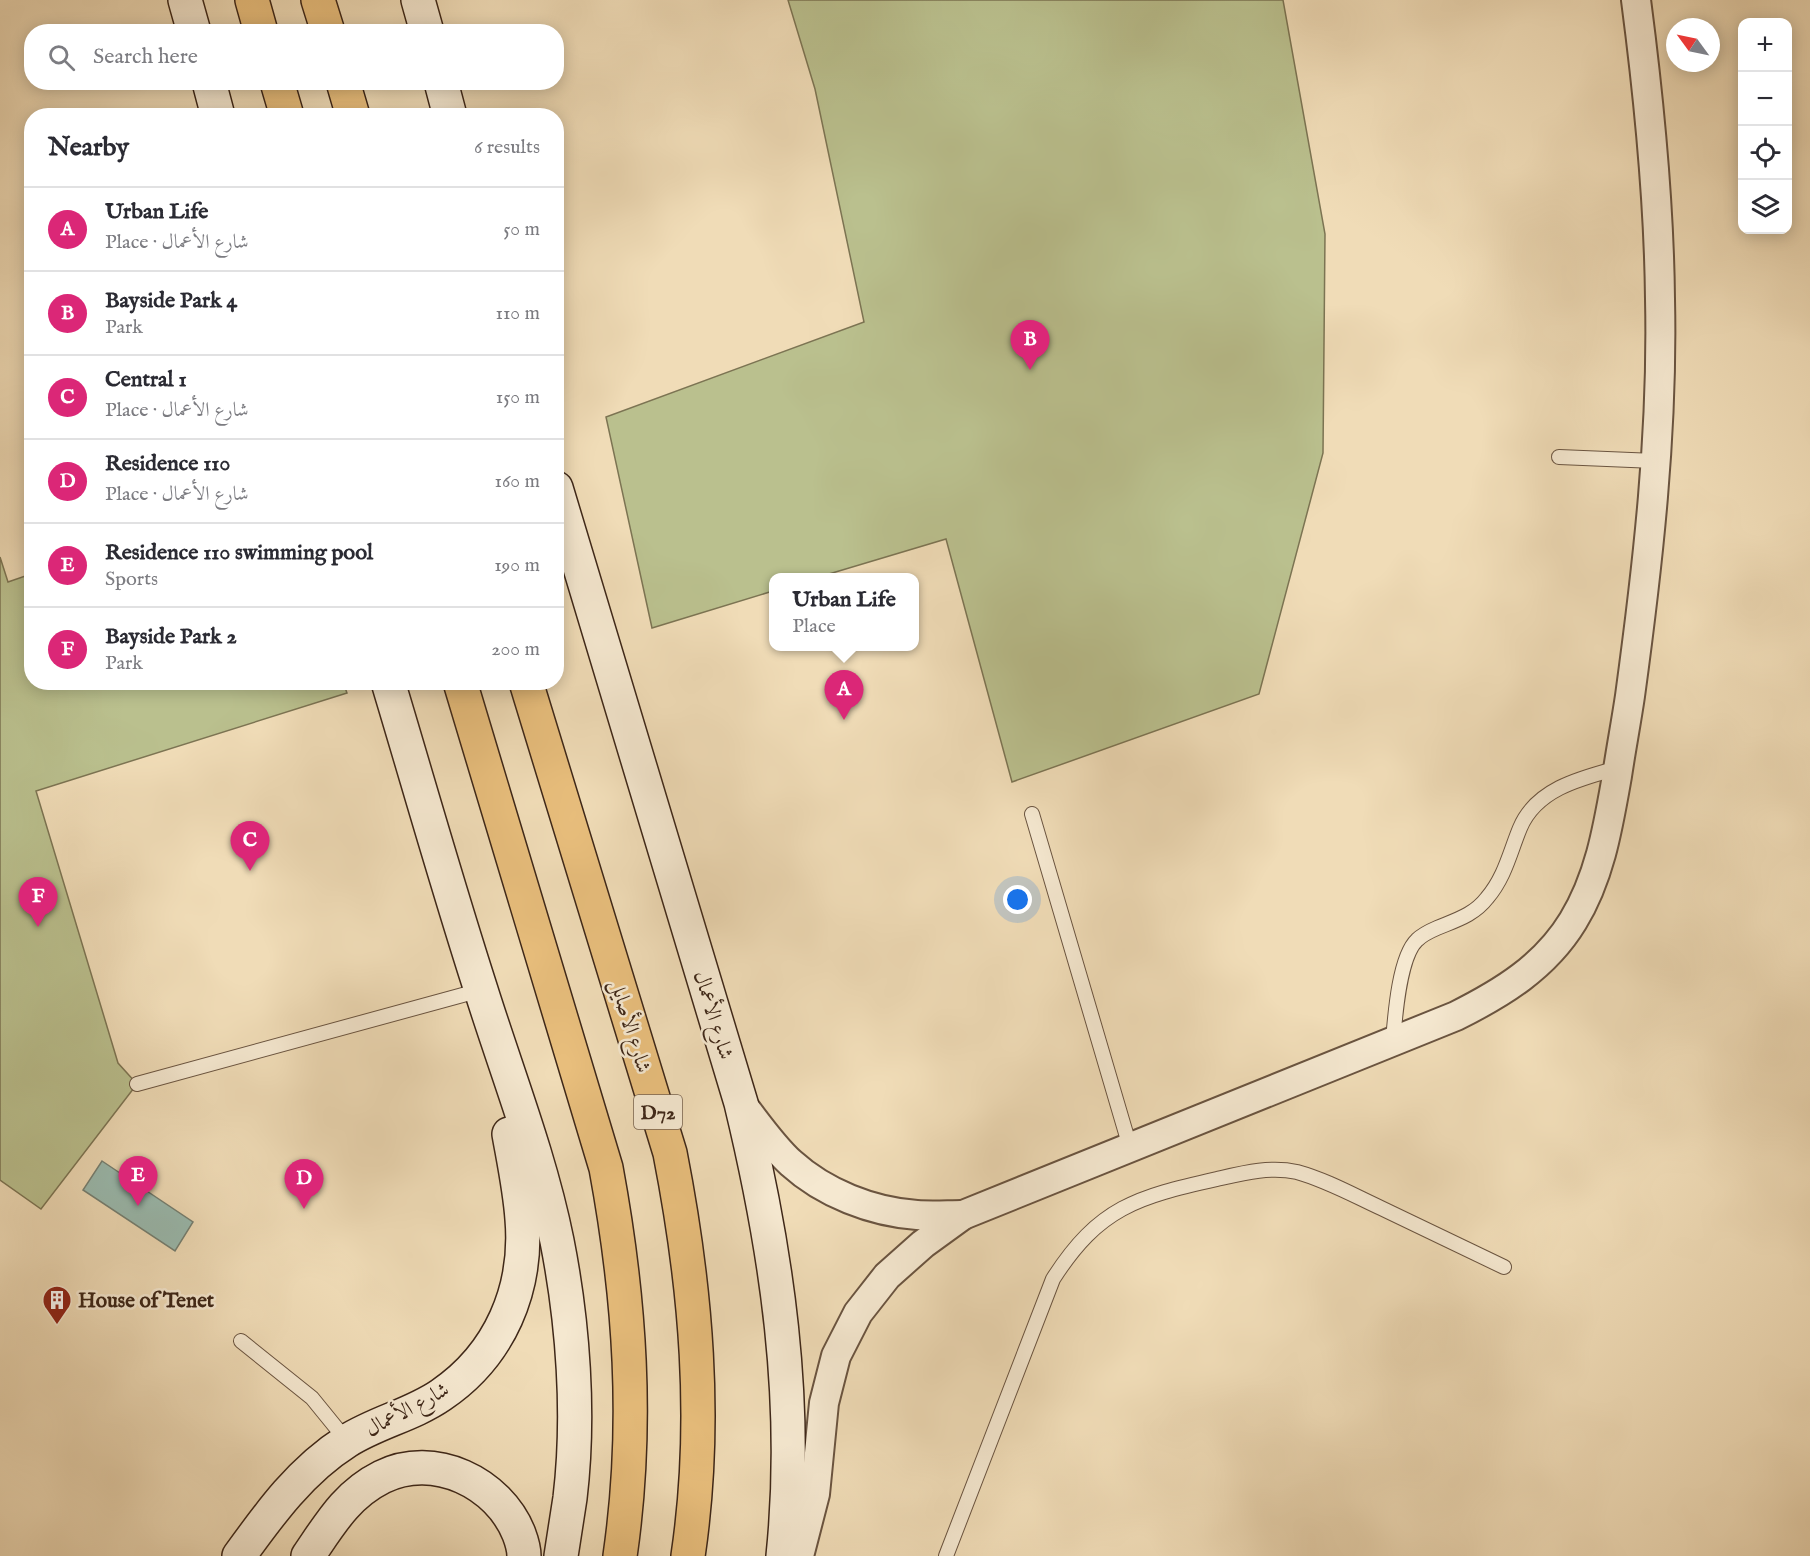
<!DOCTYPE html>
<meta charset="utf-8">
<style>
:root{--surface:#fff;--page:#f7f7f7;--text:#2b2b33;--muted:#7c7c81;--line:#e1e1e2;--accent:#db2777}
body{margin:0;font-family:"IM FELL English",Amiri,serif;background:var(--page);color:var(--text)}
.controls{position:absolute;right:18px;top:18px;display:grid;overflow:hidden;border-radius:12px;box-shadow:0 3px 15px #0003}
.controls button{width:54px;height:54px;display:grid;place-items:center;padding:0;border:0;border-bottom:2px solid var(--line);background:var(--surface);color:var(--text);font:30px sans-serif}
.compass{position:absolute;left:1666px;top:18px;width:54px;height:54px;border-radius:50%;background:var(--surface);box-shadow:0 3px 15px #0003;rotate:303deg}
.you{position:absolute;left:1018px;top:900px;width:21px;height:21px;margin:-15px;border:4px solid #fff;border-radius:50%;background:#1a73e8;box-shadow:0 0 0 9px #1a73e833}
.badge{display:grid;place-items:center;width:39px;height:39px;border-radius:50%;background:var(--accent);color:#fff;font-size:20px;font-weight:700}
.pin{position:absolute;translate:-50% -50px;filter:drop-shadow(0 2px 3px #0008)}
.pin::after{content:'';position:absolute;top:32px;width:21px;height:18px;background:inherit;clip-path:polygon(0 0,100% 0,50% 100%)}
.popup{position:absolute;left:769px;top:573px;width:150px;height:78px;box-sizing:border-box;display:grid;place-content:center;border-radius:12px;background:var(--surface);filter:drop-shadow(0 2px 4px #0005);font-size:20px;white-space:nowrap;color:var(--muted)}
.popup b{font-size:22px;color:var(--text)}
.popup::after{content:'';position:absolute;left:50%;top:100%;margin-left:-12px;border:12px solid transparent;border-top-color:var(--surface)}
.list{margin:0;padding:0;list-style:none}
h2{display:flex;justify-content:space-between;align-items:center;height:78px;margin:0;padding:0 24px;font-size:26px}
h2 small{font-size:20px;font-weight:400;color:var(--muted)}
.list li{display:grid;grid-template-columns:39px 1fr auto;gap:18px;align-items:center;box-sizing:border-box;height:84px;padding:0 24px;border-top:2px solid var(--line)}
.list b{display:block;font-size:22px;white-space:nowrap}
.list p{margin:0;font-size:20px;white-space:nowrap;color:var(--muted)}
.list em{font-size:20px;font-style:normal;color:var(--muted)}
.icon{flex:none;width:33px;height:33px;fill:none;stroke:currentColor;stroke-width:2;stroke-linecap:round;stroke-linejoin:round}
.map{position:relative;flex:none;width:1810px;height:1556px;overflow:hidden}
.search{position:absolute;background:var(--surface);box-shadow:0 3px 15px #0003;left:24px;top:24px;width:540px;height:66px;display:flex;align-items:center;gap:15px;box-sizing:border-box;padding:0 21px;border-radius:24px;color:var(--muted);font-size:22px}
.panel{position:absolute;background:var(--surface);box-shadow:0 3px 15px #0003;left:24px;top:108px;width:540px;height:582px;border-radius:24px}
.map>svg:first-child{display:block}
.green{fill:#bac08e;stroke:#7c7453;stroke-width:1.5}
.water{fill:#9abbb0;stroke:#758073;stroke-width:1.5}
.lines{fill:none;stroke-linecap:round;stroke-linejoin:round}
.lane-casing{stroke:#6a5440;stroke-width:16}
.street-casing{stroke:#6a5440;stroke-width:32}
.secondary-casing{stroke:#3e2718;stroke-width:36}
.primary-casing{stroke:#3e2718;stroke-width:36}
.lane{stroke:#f5e8d0;stroke-width:14}
.street{stroke:#f5e8d0;stroke-width:28}
.secondary{stroke:#f5e8d0;stroke-width:33}
.primary{stroke:#e8be7c;stroke-width:33}
.labels{text-anchor:middle;stroke-width:5;stroke-linejoin:round;paint-order:stroke}
.shield{fill:#f5e8d0;stroke:#75614f;stroke-width:1.5}
.shield-label{font-size:20px;font-weight:bold;fill:#3e2718}
.street-label{font-size:21px;fill:#3e2718;stroke:#f5e8d0}
.poi-label{font-size:21px;font-weight:bold;fill:#3e2718;stroke:#f5e8d0;text-anchor:start}
</style>
<div class="map">
<svg width="1810" height="1556" viewBox="0 0 1810 1556">
<rect width="100%" height="100%" fill="#f0dcb7"/>
<filter id="stains"><feTurbulence type="fractalNoise" baseFrequency=".00333" numOctaves="4"/><feColorMatrix values="0 0 0 0 .2 0 0 0 0 .09 0 0 0 0 .02 0 0 0 .5 -.17"/></filter>
<radialGradient id="worn" r=".72"><stop offset=".6" stop-color="#630" stop-opacity="0"/><stop offset="1" stop-color="#630" stop-opacity=".3"/></radialGradient>
<g class="green">
<path d="M788,0H1283L1325,234L1323,453L1259,694L1012,782L946,539L819,577L774,578L773,591L652,628L606,417L864,322L815,89Z"/>
<path d="M0,557L8,582L31,574L32,682H343L347,693L36,791L118,1063L137,1084L41,1209L0,1180Z"/>
</g>
<path class="water" d="M102,1161L193,1222L175,1251L83,1190Z"/>
<g class="lines">
<g class="lane-casing">
<g id="lane">
<path d="M1559,457L1655,461"/>
<path d="M1032,814L1130,1147"/>
<path d="M1393,1041C1395,1017 1399,957 1417,940C1422,935 1430,931 1437,928C1456,920 1474,915 1487,898C1505,877 1510,852 1520,828C1536,789 1581,778 1618,768"/>
<path d="M137,1084L481,990"/>
<path d="M241,1341L312,1398L347,1441"/>
<path d="M946,1556L1053,1279C1099,1207 1137,1197 1217,1179C1243,1173 1270,1166 1297,1172C1326,1180 1353,1195 1381,1208C1422,1228 1463,1247 1504,1267"/>
</g>
</g>
<g class="street-casing">
<g id="street">
<path d="M741,1103C756,1122 773,1147 791,1163C824,1193 872,1212 917,1215C932,1216 948,1215 963,1215"/>
<path d="M799,1556L815,1494L824,1403L836,1356L858,1313L887,1276L923,1244L963,1215L1456,1016C1502,993 1545,967 1573,921C1600,877 1608,827 1617,776C1621,749 1626,723 1630,696C1648,564 1663,432 1660,299C1659,199 1649,99 1636,0"/>
</g>
</g>
<g class="secondary-casing">
<g id="secondary">
<path d="M185,0L194,32"/>
<path d="M418,0L427,32"/>
<path d="M209,82L218,116"/>
<path d="M441,82L450,116"/>
<path d="M556,488L741,1103C777,1252 799,1402 783,1556"/>
<path d="M388,682C419,785 448,888 481,990C507,1073 540,1156 557,1241C573,1322 580,1415 570,1498C567,1517 564,1537 561,1556"/>
<path d="M239,1556C270,1513 301,1470 347,1441C377,1422 412,1415 441,1395C500,1355 528,1289 522,1219C520,1190 514,1162 509,1134"/>
<path d="M308,1556C330,1524 346,1495 382,1477C434,1451 499,1483 519,1534C522,1542 524,1548 524,1556"/>
</g>
</g>
<g class="primary-casing">
<g id="primary">
<path d="M252,0L261,32"/>
<path d="M318,0L328,32"/>
<path d="M277,82L287,116"/>
<path d="M343,82L353,116"/>
<path d="M460,682L606,1168C630,1298 639,1425 620,1556"/>
<path d="M526,682L670,1153C696,1286 708,1421 688,1556"/>
</g>
</g>
<use href="#lane" class="lane"/>
<use href="#street" class="street"/>
<use href="#secondary" class="secondary"/>
<use href="#primary" class="primary"/>
</g>
<defs>
<g id="building-pin" transform="scale(1.5)"><path d="M0 17L-7.5 6A9.5 9.5 0 1 1 7.5 6Z" fill="#8f2418" stroke="#f5e8d0"/><path d="M-4-6H4V6H1V3H-1V6H-4ZM-2.5-4.3h1.7v1.8h-1.7ZM.8-4.3h1.7v1.8H.8ZM-2.5-1h1.7V.8h-1.7ZM.8-1h1.7V.8H.8Z" fill="#fff"/></g>
</defs>
<g fill-rule="evenodd">
<use href="#building-pin" x="57" y="1300"/>
</g>
<g class="labels">
<rect class="shield" x="634" y="1095" width="48" height="34" rx="4.5"/>
<g class="shield-label">
<text x="658" y="1119">D72</text>
</g>
<g class="street-label">
<text transform="translate(714 1015) rotate(73)" y="7">شارع الأعمال</text>
<text transform="translate(631 1026) rotate(73)" y="7">شارع الأصايل</text>
<text transform="translate(407 1409) rotate(-28)" y="7">شارع الأعمال</text>
</g>
<g class="poi-label">
<text x="78" y="1307">House of Tenet</text>
</g>
</g>
<rect width="100%" height="100%" filter="url(#stains)"/>
<rect width="100%" height="100%" fill="url(#worn)"/>
</svg>
<div class="controls">
<button>+</button>
<button>−</button>
<button><svg class="icon" aria-label="locate" viewBox="0 0 24 24"><circle cx="12" cy="12" r="6"/><path d="M12 2v4M12 18v4M2 12h4M18 12h4"/></svg></button>
<button><svg class="icon" aria-label="layers" viewBox="0 0 24 24"><path d="M12 4l9 5-9 5-9-5zM3 14l9 5 9-5"/></svg></button>
</div>
<svg class="compass" viewBox="-18 -18 36 36"><path d="M0-13l5 13h-10z" fill="#e53935"/><path d="M0 13l5-13h-10z" fill="#7c7c81"/></svg>
<div class="you"></div>
<div class="pin badge" style="left:844px;top:720px">A</div>
<div class="popup"><b>Urban Life</b>Place</div>
<div class="pin badge" style="left:1030px;top:370px">B</div>
<div class="pin badge" style="left:250px;top:871px">C</div>
<div class="pin badge" style="left:304px;top:1209px">D</div>
<div class="pin badge" style="left:138px;top:1206px">E</div>
<div class="pin badge" style="left:38px;top:927px">F</div>
<div class="search"><svg class="icon" aria-label="search" viewBox="0 0 24 24"><circle cx="10" cy="10" r="6"/><path d="M15 15l6 6"/></svg>Search here</div>
<section class="panel">
<h2>Nearby<small>6 results</small></h2>
<ul class="list">
<li><span class="badge">A</span><div><b>Urban Life</b><p>Place · شارع الأعمال</p></div><em>50 m</em></li>
<li><span class="badge">B</span><div><b>Bayside Park 4</b><p>Park</p></div><em>110 m</em></li>
<li><span class="badge">C</span><div><b>Central 1</b><p>Place · شارع الأعمال</p></div><em>150 m</em></li>
<li><span class="badge">D</span><div><b>Residence 110</b><p>Place · شارع الأعمال</p></div><em>160 m</em></li>
<li><span class="badge">E</span><div><b>Residence 110 swimming pool</b><p>Sports</p></div><em>190 m</em></li>
<li><span class="badge">F</span><div><b>Bayside Park 2</b><p>Park</p></div><em>200 m</em></li>
</ul>
</section>
</div>
